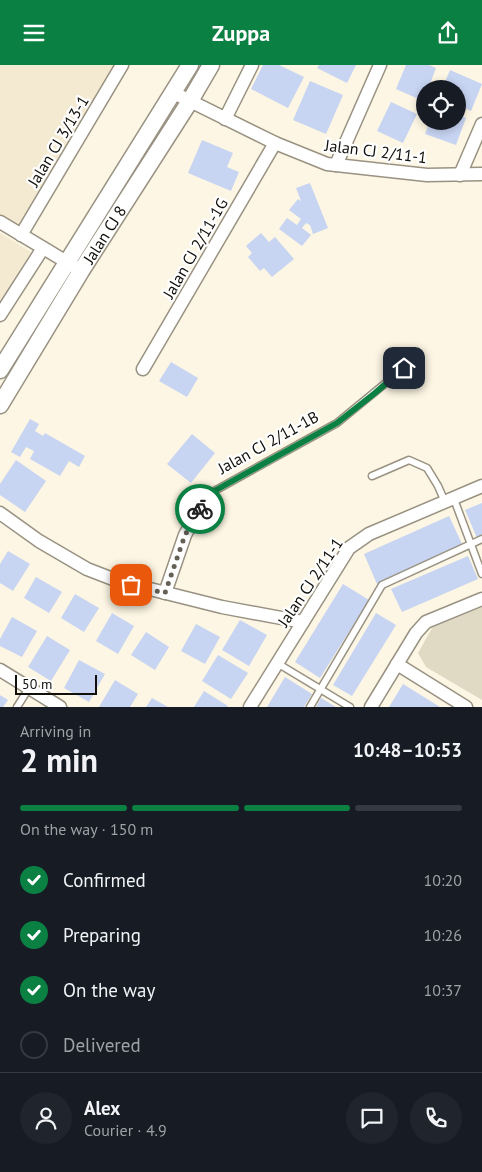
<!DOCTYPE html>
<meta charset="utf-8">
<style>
body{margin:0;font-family:"PT Sans",sans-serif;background:#20242c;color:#f1f3f6;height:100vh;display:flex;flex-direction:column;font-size:19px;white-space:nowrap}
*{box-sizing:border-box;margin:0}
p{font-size:16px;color:#9ea1a6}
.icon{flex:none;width:28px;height:28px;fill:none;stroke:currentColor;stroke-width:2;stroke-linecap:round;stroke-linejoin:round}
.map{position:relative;height:642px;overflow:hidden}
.side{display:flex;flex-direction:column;background:#171b24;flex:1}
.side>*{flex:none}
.controls{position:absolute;left:416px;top:15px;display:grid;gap:10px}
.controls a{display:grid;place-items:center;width:50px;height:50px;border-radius:50%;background:#171b24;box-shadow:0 2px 8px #0003;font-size:25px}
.scale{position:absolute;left:15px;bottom:12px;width:82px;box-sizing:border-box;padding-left:5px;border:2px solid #110f09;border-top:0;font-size:14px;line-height:18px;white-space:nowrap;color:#110f09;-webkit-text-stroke:4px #fff;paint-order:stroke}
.pin{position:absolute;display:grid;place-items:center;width:42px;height:42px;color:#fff;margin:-21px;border-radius:10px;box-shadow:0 2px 8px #0006}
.courier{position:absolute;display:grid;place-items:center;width:50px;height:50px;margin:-25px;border:4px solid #0b8043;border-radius:50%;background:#fff;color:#222;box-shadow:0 1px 6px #0007}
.headline em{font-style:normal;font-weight:800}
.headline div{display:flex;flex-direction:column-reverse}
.headline{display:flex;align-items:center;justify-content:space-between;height:85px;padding:0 20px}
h1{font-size:32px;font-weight:800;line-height:38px}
.bar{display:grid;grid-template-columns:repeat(4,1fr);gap:8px 5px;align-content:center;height:60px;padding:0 20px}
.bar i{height:6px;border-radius:4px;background:#363941}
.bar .selected{background:#0b8043}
.bar p{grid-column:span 4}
.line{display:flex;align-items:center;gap:12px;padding:0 20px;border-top:1px solid #363941}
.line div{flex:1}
.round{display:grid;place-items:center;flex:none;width:52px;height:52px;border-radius:26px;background:#20242c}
ol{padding:0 20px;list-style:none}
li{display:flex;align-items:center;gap:15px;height:55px}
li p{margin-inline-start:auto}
li .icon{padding:5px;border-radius:50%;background:#0b8043;color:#fff;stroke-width:4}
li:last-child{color:#9ea1a6}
li i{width:28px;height:28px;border:2px solid #363941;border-radius:50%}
header{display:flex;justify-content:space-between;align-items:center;height:65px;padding:0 20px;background:#0b8043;color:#fff;font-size:22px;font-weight:800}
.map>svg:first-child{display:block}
</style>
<header><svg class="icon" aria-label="menu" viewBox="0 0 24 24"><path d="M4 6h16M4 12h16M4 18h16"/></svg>Zuppa<svg class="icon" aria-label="share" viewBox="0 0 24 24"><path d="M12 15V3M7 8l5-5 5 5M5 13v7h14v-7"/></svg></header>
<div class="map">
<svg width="482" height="642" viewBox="0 0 482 642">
<rect width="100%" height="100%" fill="#fdf6e4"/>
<!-- built -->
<g fill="#f3ead1">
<path d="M0 0H117L20 163 0 151Z"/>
<path d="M0 168 31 187 0 235Z"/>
</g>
<!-- green -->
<path fill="#e0d9c4" d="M482 542V635L426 602 418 588 432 563Z"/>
<!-- building -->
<g fill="#c7d4f2">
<path d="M263 0H279L304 12 288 43 251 24Z"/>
<path d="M319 0H356L347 18 317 3Z"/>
<path d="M406 0H429L436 3 428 24H425L423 36 396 24Z"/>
<path d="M450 5 482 19 471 46 458 40V24H442Z"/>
<path d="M310 16 343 30 326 69 293 55Z"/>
<path d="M391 37 417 49 403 78 377 66Z"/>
<path d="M458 49 466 53 456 80 425 69 430 56H458Z"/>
<path d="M202 75 233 88 227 102 239 107 231 126 188 108Z"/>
<path d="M310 118 328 163 313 169 310 160 306 158 302 163 311 170 302 181 279 164 287 153 297 160 301 154 289 145 298 134 301 136 296 123Z"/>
<path d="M261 168 269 177 275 172 294 194 272 212 264 203 260 206 248 192 252 188 246 181Z"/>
<path d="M171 297 198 313 187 332 159 316Z"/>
<path d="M30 354 39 359 35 366 43 371 45 368 85 391 79 402 69 396 60 411 30 394 34 386 26 382 20 392 11 387Z"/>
<path d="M192 369 215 388 191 418 167 399Z"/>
<path d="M16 395 46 416 25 447 0 430V419Z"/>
<path d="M482 438V471L477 473 465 445Z"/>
<path d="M449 451 463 481 377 519 364 489Z"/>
<path d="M8 486 30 499 13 526 0 518V499Z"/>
<path d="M468 491 478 514 402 547 391 524Z"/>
<path d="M36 512 62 527 49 548 24 533Z"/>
<path d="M343 519 369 535 320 613 295 597Z"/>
<path d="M75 529 99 543 84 567 61 553Z"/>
<path d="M112 548 134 561 118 589 96 576Z"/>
<path d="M376 548 396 560 352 631 333 620Z"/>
<path d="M12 552 37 566 22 592 0 581V574Z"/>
<path d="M240 555 267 570 249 601 222 585Z"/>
<path d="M196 559 220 572 205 599 181 586Z"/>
<path d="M146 567 169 582 155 605 131 590Z"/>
<path d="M47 571 70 585 51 616 28 602Z"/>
<path d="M218 590 248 608 231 634 202 616Z"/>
<path d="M79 595 105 609 89 637 64 623Z"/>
<path d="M285 612 312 629 304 642H267Z"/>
<path d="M115 615 138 629 130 642H99Z"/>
<path d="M403 619 440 642H389Z"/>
<path d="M204 626 228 641 227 642H194Z"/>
<path d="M0 630 8 635 3 642H0Z"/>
<path d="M152 633 168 642H146Z"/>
<path d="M321 633 336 642H316Z"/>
</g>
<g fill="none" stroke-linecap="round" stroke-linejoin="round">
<!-- service casing -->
<g stroke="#999282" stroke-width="9">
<g id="service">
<path d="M372 411 409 395 427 403 438 421 445 437"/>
<path d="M207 430 337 358 404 303"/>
<path d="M454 434 482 509"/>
<path d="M277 598 350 642"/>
<path d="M17 642 29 623"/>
<path d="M310 642 382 520 482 474"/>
</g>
</g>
<!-- minor casing -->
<g stroke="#999282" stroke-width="15">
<g id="minor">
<path d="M174 28 275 78 327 99 427 110 482 109"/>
<path d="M225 54 252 0"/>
<path d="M336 100 380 0"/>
<path d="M460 110 482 59"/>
<path d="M0 157 75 202"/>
<path d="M21 170 122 0"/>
<path d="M0 250 43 183"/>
<path d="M143 304 275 78"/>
<path d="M0 448 39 476 87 504 118 516 222 542 303 557"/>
<path d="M165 528 185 470 207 430"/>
<path d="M397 599 466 642"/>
<path d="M0 605 60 642"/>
<path d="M250 642 349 483 369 469 482 421"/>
<path d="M371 642 416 568 426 557 482 534"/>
</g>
</g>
<!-- tertiary casing -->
<g stroke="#999282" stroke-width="19">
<g id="tertiary">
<path d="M0 305 190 0"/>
<path id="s1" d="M0 340 81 206 190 36 211 0"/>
</g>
</g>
<!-- service -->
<use href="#service" stroke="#fff" stroke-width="6"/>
<!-- minor -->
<use href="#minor" stroke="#fff" stroke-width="12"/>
<!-- tertiary -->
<use href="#tertiary" stroke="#fff" stroke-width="16"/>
</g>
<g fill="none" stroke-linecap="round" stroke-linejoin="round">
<!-- done -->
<path stroke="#646056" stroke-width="5" stroke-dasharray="0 9" d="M131 520 165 528 185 470 200 444"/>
<!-- route -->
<path stroke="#0b8043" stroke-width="6" d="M200 444 207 430 337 358 375 328 404 303"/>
</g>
<g text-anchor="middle" stroke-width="4.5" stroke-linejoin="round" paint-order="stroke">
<!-- street labels -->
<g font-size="16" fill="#110f09" stroke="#fff">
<text transform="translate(58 76) rotate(-59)" y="6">Jalan CJ 3/13-1</text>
<text transform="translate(376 86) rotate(7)" y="6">Jalan CJ 2/11-1</text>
<text dy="6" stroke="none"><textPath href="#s1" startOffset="200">Jalan CJ 8</textPath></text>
<text transform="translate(195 183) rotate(-60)" y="6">Jalan CJ 2/11-1G</text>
<text transform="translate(268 377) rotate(-29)" y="6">Jalan CJ 2/11-1B</text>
<text transform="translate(310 517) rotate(-56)" y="6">Jalan CJ 2/11-1</text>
</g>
</g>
</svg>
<div class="controls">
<a><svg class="icon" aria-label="locate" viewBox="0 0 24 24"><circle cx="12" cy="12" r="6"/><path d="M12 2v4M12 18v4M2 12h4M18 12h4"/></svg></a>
</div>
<div class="scale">50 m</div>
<div class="pin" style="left:131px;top:520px;background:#ea580c"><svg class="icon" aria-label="bag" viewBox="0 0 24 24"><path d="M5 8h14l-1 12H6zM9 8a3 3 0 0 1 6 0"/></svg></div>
<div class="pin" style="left:404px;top:303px;background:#1f2937"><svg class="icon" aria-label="home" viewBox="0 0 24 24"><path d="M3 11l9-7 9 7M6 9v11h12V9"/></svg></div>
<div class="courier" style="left:200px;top:444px"><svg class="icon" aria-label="bike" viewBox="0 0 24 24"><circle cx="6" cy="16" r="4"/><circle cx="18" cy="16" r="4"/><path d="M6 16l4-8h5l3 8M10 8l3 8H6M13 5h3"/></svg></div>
</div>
<section class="side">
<div class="headline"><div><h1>2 min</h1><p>Arriving in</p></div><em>10:48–10:53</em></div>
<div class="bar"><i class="selected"></i><i class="selected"></i><i class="selected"></i><i></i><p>On the way · 150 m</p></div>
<ol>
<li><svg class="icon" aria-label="check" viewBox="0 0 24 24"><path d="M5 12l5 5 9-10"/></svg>Confirmed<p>10:20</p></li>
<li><svg class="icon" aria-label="check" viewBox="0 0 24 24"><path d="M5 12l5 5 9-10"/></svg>Preparing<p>10:26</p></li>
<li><svg class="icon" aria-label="check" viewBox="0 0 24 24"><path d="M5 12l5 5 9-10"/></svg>On the way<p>10:37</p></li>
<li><i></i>Delivered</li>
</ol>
<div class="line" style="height:90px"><a class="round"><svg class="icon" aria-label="person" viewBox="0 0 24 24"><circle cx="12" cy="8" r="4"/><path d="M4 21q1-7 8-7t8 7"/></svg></a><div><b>Alex</b><p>Courier · 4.9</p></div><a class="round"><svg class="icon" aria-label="chat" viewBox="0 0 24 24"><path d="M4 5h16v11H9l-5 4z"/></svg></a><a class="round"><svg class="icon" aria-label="phone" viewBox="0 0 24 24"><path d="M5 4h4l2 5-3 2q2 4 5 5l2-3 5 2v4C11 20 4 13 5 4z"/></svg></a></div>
</section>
